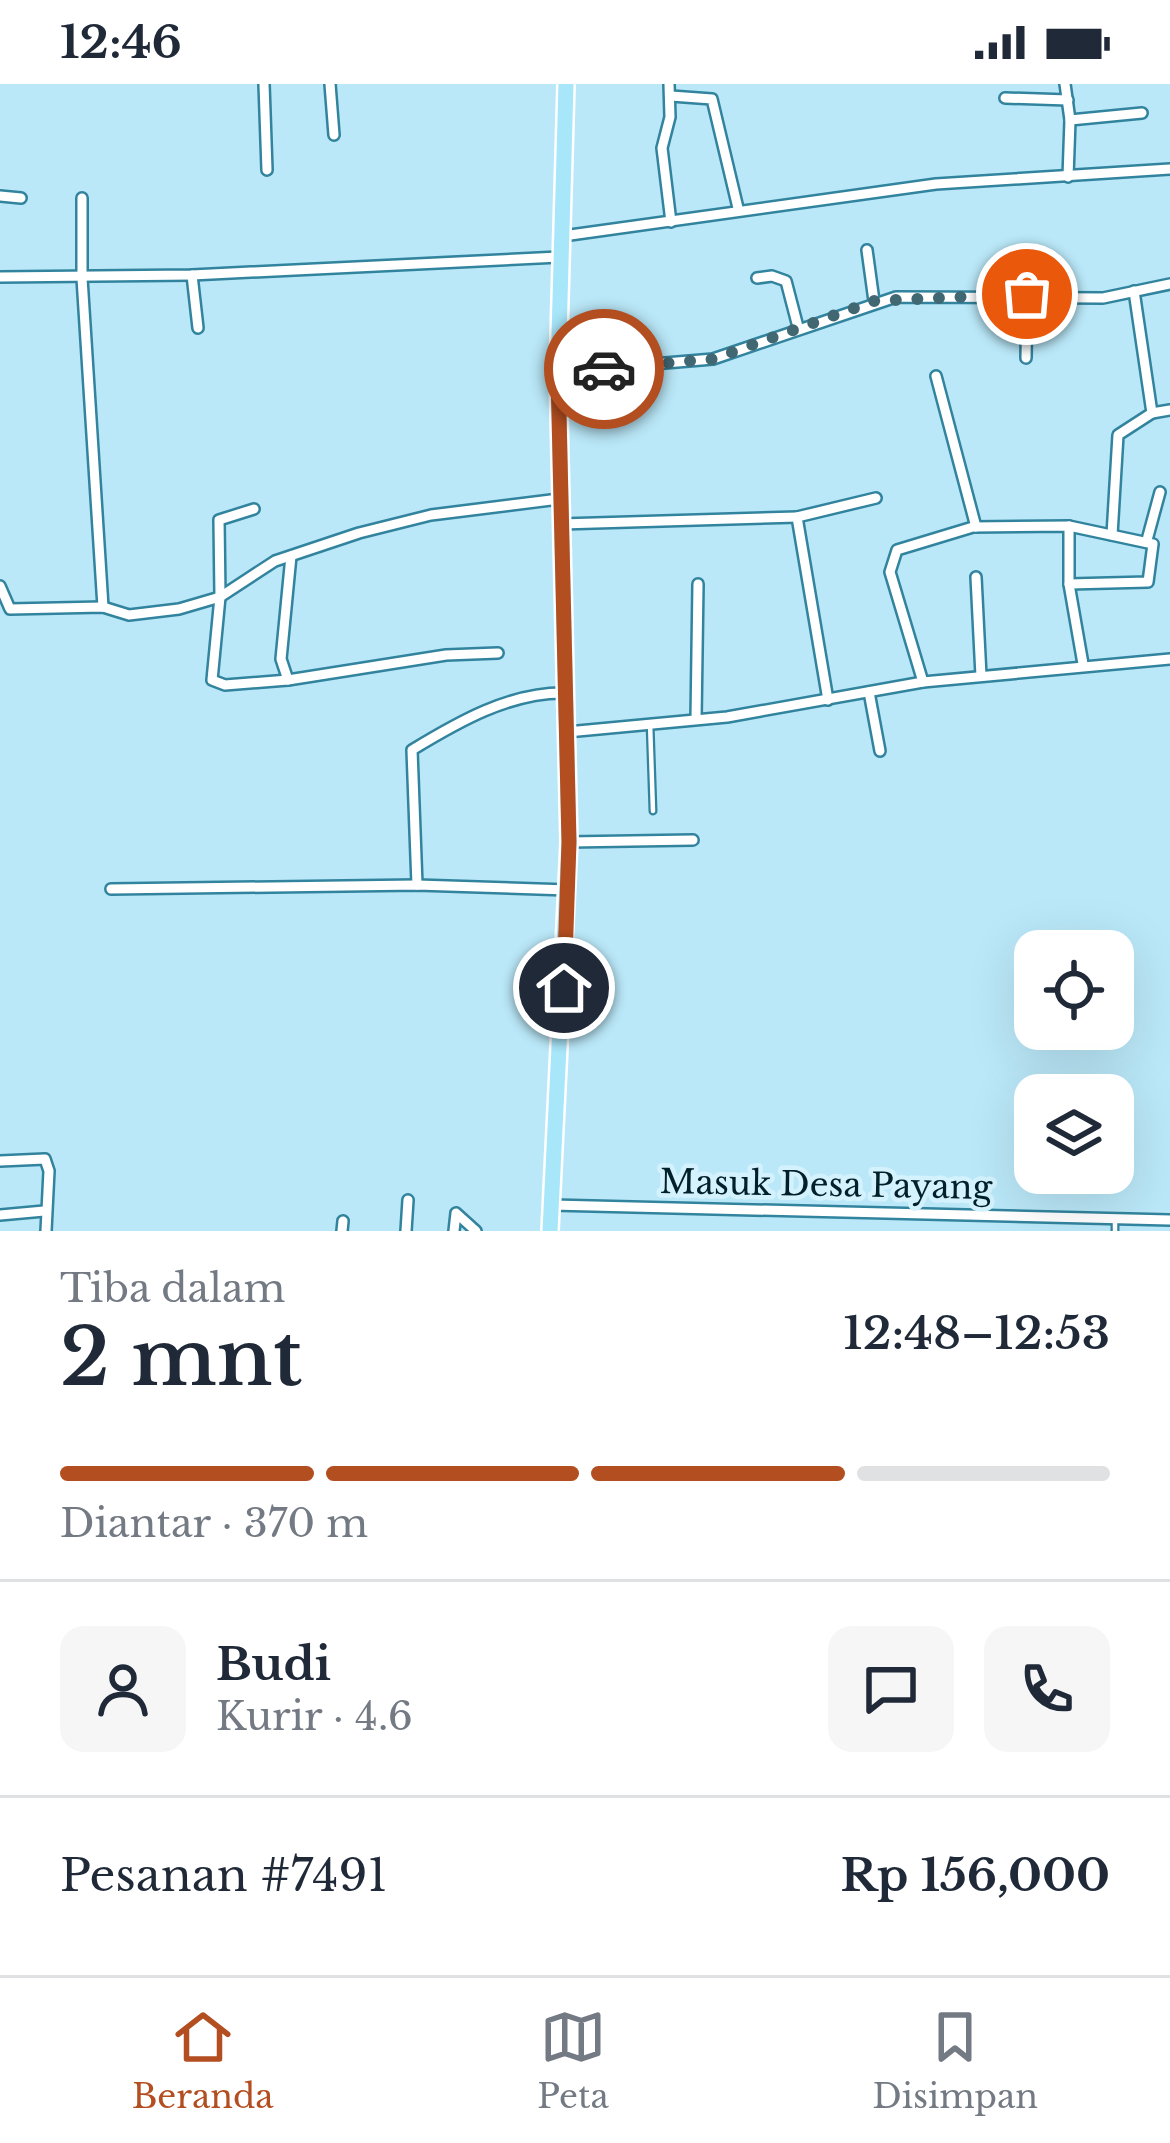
<!DOCTYPE html>
<html lang="id">
<meta charset="utf-8">
<style>
body{margin:0;font-family:"Libre Baskerville",serif;background:#f6f6f7;color:#1f2937;height:100vh;display:flex;flex-direction:column;font-size:45px;white-space:nowrap}
*{box-sizing:border-box;margin:0}
p{font-size:39px;color:#747a83}
.icon{flex:none;width:66px;height:66px;fill:none;stroke:currentColor;stroke-width:2;stroke-linecap:round;stroke-linejoin:round}
.map{position:relative;height:1147px;overflow:hidden}
.details{display:flex;flex-direction:column;background:#fff;flex:1}
.details>*{flex:none}
.tools{position:absolute;left:1014px;top:846px;display:grid;gap:24px}
.tools a{display:grid;place-items:center;width:120px;height:120px;border-radius:24px;background:#fff;box-shadow:0 12px 48px #0002;font-size:60px}
.pin{position:absolute;display:grid;place-items:center;width:102px;height:102px;color:#fff;margin:-51px;border:6px solid #fff;border-radius:50%;box-shadow:0 3px 12px #0007}
.courier{position:absolute;display:grid;place-items:center;width:120px;height:120px;margin:-60px;border:9px solid #b34e20;border-radius:50%;background:#fff;color:#222;box-shadow:0 3px 15px #0007}
.headline em{font-style:normal;font-weight:600}
.headline div{display:flex;flex-direction:column-reverse}
.headline{display:flex;align-items:center;justify-content:space-between;height:204px;padding:0 60px}
h1{font-size:78px;font-weight:600;line-height:90px}
.bar{display:grid;grid-template-columns:repeat(4,1fr);gap:18px 12px;align-content:center;height:144px;padding:0 60px}
.bar i{height:15px;border-radius:9px;background:#e0e1e3}
.bar .active{background:#b34e20}
.bar p{grid-column:span 4}
.line{display:flex;align-items:center;gap:30px;padding:0 60px;border-top:3px solid #e0e1e3}
.line div{flex:1}
.round{display:grid;place-items:center;flex:none;width:126px;height:126px;border-radius:24px;background:#f6f6f7}
.status{display:flex;justify-content:space-between;align-items:center;height:84px;padding:0 60px;background:#fff;direction:ltr}
.status svg{height:33px;fill:currentColor}
.dock{display:flex;justify-content:space-around;align-items:center;height:168px;border-top:3px solid #e0e1e3;background:#fff;font-size:33px;color:#747a83}
.dock a{display:grid;justify-items:center;gap:6px}
.dock .active{color:#b34e20}
.map>svg:first-child{display:block}
</style>
<div class="status"><b>12:46</b><svg viewBox="0 0 49 12"><path d="M0 12V9h3v3zM5 12V6h3v6zM10 12V3h3v9zM15 12V0h3v12zM26 1h20v11H26zM47 4h2v5h-2z"/></svg></div>
<div class="map">
<svg width="1170" height="1147" viewBox="0 0 1170 1147">
<rect width="100%" height="100%" fill="#bae8f8"/>
<g fill="none" stroke-linecap="round" stroke-linejoin="round">
<!-- lane casing -->
<g stroke="#32849e" stroke-width="9">
<g id="lane">
<path d="M650 639 653 727"/>
<path d="M1115 1147V1135"/>
</g>
</g>
<!-- street casing -->
<g stroke="#32849e" stroke-width="14">
<g id="street">
<path d="M264 0 267 86"/>
<path d="M330 0 334 51"/>
<path d="M669 0 670 33 662 64 671 138"/>
<path d="M1065 0 1070 36 1142 29"/>
<path d="M671 12 712 15 738 124"/>
<path d="M1005 14 1068 16"/>
<path d="M1068 93 1070 36"/>
<path d="M0 112 21 114"/>
<path d="M82 114V194L103 523"/>
<path d="M563 152 936 100 1170 85"/>
<path d="M867 166 874 217"/>
<path d="M192 191 198 244"/>
<path d="M0 193 192 191 559 173"/>
<path d="M757 194 772 192 786 197 798 243"/>
<path d="M1026 274 1027 210"/>
<path d="M558 288 713 275 896 213 1103 214 1170 200"/>
<path d="M936 292 976 443"/>
<path d="M1152 329 1170 326"/>
<path d="M254 425 219 436 220 513 212 596 225 601 288 596"/>
<path d="M561 440 797 433"/>
<path d="M1069 442V500L1083 580"/>
<path d="M1112 451 1118 351 1152 329 1134 207"/>
<path d="M1147 456 1160 408"/>
<path d="M291 472 281 575 288 596 446 571 498 569"/>
<path d="M976 493 981 592"/>
<path d="M0 502 10 525 103 523 129 531 179 525 220 513 275 477 359 449 431 431 559 415"/>
<path d="M923 598 890 488 897 466 973 443 1069 442 1153 460 1148 498 1069 500"/>
<path d="M869 608 880 667"/>
<path d="M828 616 797 433 876 414"/>
<path d="M696 635 698 500"/>
<path d="M567 648 727 633 923 598 1170 575"/>
<path d="M569 758 693 756"/>
<path d="M417 801 412 666C458 638 510 608 565 609"/>
<path d="M111 805 417 801 568 806"/>
<path d="M0 1077 45 1075 49 1087 46 1147"/>
<path d="M552 1121 1170 1136"/>
<path d="M0 1131 44 1127"/>
<path d="M342 1147 343 1137"/>
<path d="M406 1147 408 1116"/>
<path d="M454 1147 456 1129 476 1147"/>
</g>
</g>
<!-- primary casing -->
<g stroke="#fff" stroke-width="20">
<path id="primary" d="M550 1147 569 758 558 288 566 0"/>
</g>
<!-- lane -->
<use href="#lane" stroke="#fff" stroke-width="4.5"/>
<!-- street -->
<use href="#street" stroke="#fff" stroke-width="9"/>
<!-- primary -->
<use href="#primary" stroke="#a8e6fa" stroke-width="15"/>
</g>
<g fill="none" stroke-linecap="round" stroke-linejoin="round">
<!-- done -->
<path stroke="#416773" stroke-width="12" stroke-dasharray="0 21.6" d="M604 285 713 275 874 217 1027 210"/>
<!-- route -->
<path stroke="#b34e20" stroke-width="15" d="M564 904 569 758 558 288 604 285"/>
</g>
<g text-anchor="middle" stroke-width="9" stroke-linejoin="round" paint-order="stroke">
<!-- street labels -->
<g font-size="33" fill="#00212b" stroke="#d4f2fd">
<text transform="translate(826 1100) rotate(1)" y="12">Masuk Desa Payang</text>
</g>
</g>
</svg>
<div class="tools">
<a><svg class="icon" aria-label="locate" viewBox="0 0 24 24"><circle cx="12" cy="12" r="6"/><path d="M12 2v4M12 18v4M2 12h4M18 12h4"/></svg></a>
<a><svg class="icon" aria-label="layers" viewBox="0 0 24 24"><path d="M12 4l9 5-9 5-9-5zM3 14l9 5 9-5"/></svg></a>
</div>
<div class="pin" style="left:1027px;top:210px;background:#ea580c"><svg class="icon" aria-label="bag" viewBox="0 0 24 24"><path d="M5 8h14l-1 12H6zM9 8a3 3 0 0 1 6 0"/></svg></div>
<div class="pin" style="left:564px;top:904px;background:#1f2937"><svg class="icon" aria-label="home" viewBox="0 0 24 24"><path d="M3 11l9-7 9 7M6 9v11h12V9"/></svg></div>
<div class="courier" style="left:604px;top:285px"><svg class="icon" aria-label="car" viewBox="0 0 24 24"><path d="M5 17H2v-5l4-1 3-4h7l3 4 3 1v5h-3M9 17h6M6 11h13"/><circle cx="7" cy="17" r="2"/><circle cx="17" cy="17" r="2"/></svg></div>
</div>
<section class="details">
<div class="headline"><div><h1>2 mnt</h1><p>Tiba dalam</p></div><em>12:48–12:53</em></div>
<div class="bar"><i class="active"></i><i class="active"></i><i class="active"></i><i></i><p>Diantar · 370 m</p></div>
<div class="line" style="height:216px"><a class="round"><svg class="icon" aria-label="person" viewBox="0 0 24 24"><circle cx="12" cy="8" r="4"/><path d="M4 21q1-7 8-7t8 7"/></svg></a><div><b>Budi</b><p>Kurir · 4.6</p></div><a class="round"><svg class="icon" aria-label="chat" viewBox="0 0 24 24"><path d="M4 5h16v11H9l-5 4z"/></svg></a><a class="round"><svg class="icon" aria-label="phone" viewBox="0 0 24 24"><path d="M5 4h4l2 5-3 2q2 4 5 5l2-3 5 2v4C11 20 4 13 5 4z"/></svg></a></div>
<div class="line" style="height:156px"><div>Pesanan #7491</div><b>Rp 156,000</b></div>
</section>
<nav class="dock">
<a class="active"><svg class="icon" aria-label="home" viewBox="0 0 24 24"><path d="M3 11l9-7 9 7M6 9v11h12V9"/></svg>Beranda</a>
<a><svg class="icon" aria-label="map" viewBox="0 0 24 24"><path d="M3 6l6-2 6 2 6-2v14l-6 2-6-2-6 2zM9 4v14M15 6v14"/></svg>Peta</a>
<a><svg class="icon" aria-label="saved" viewBox="0 0 24 24"><path d="M7 4h10v16l-5-4-5 4z"/></svg>Disimpan</a>
</nav>
